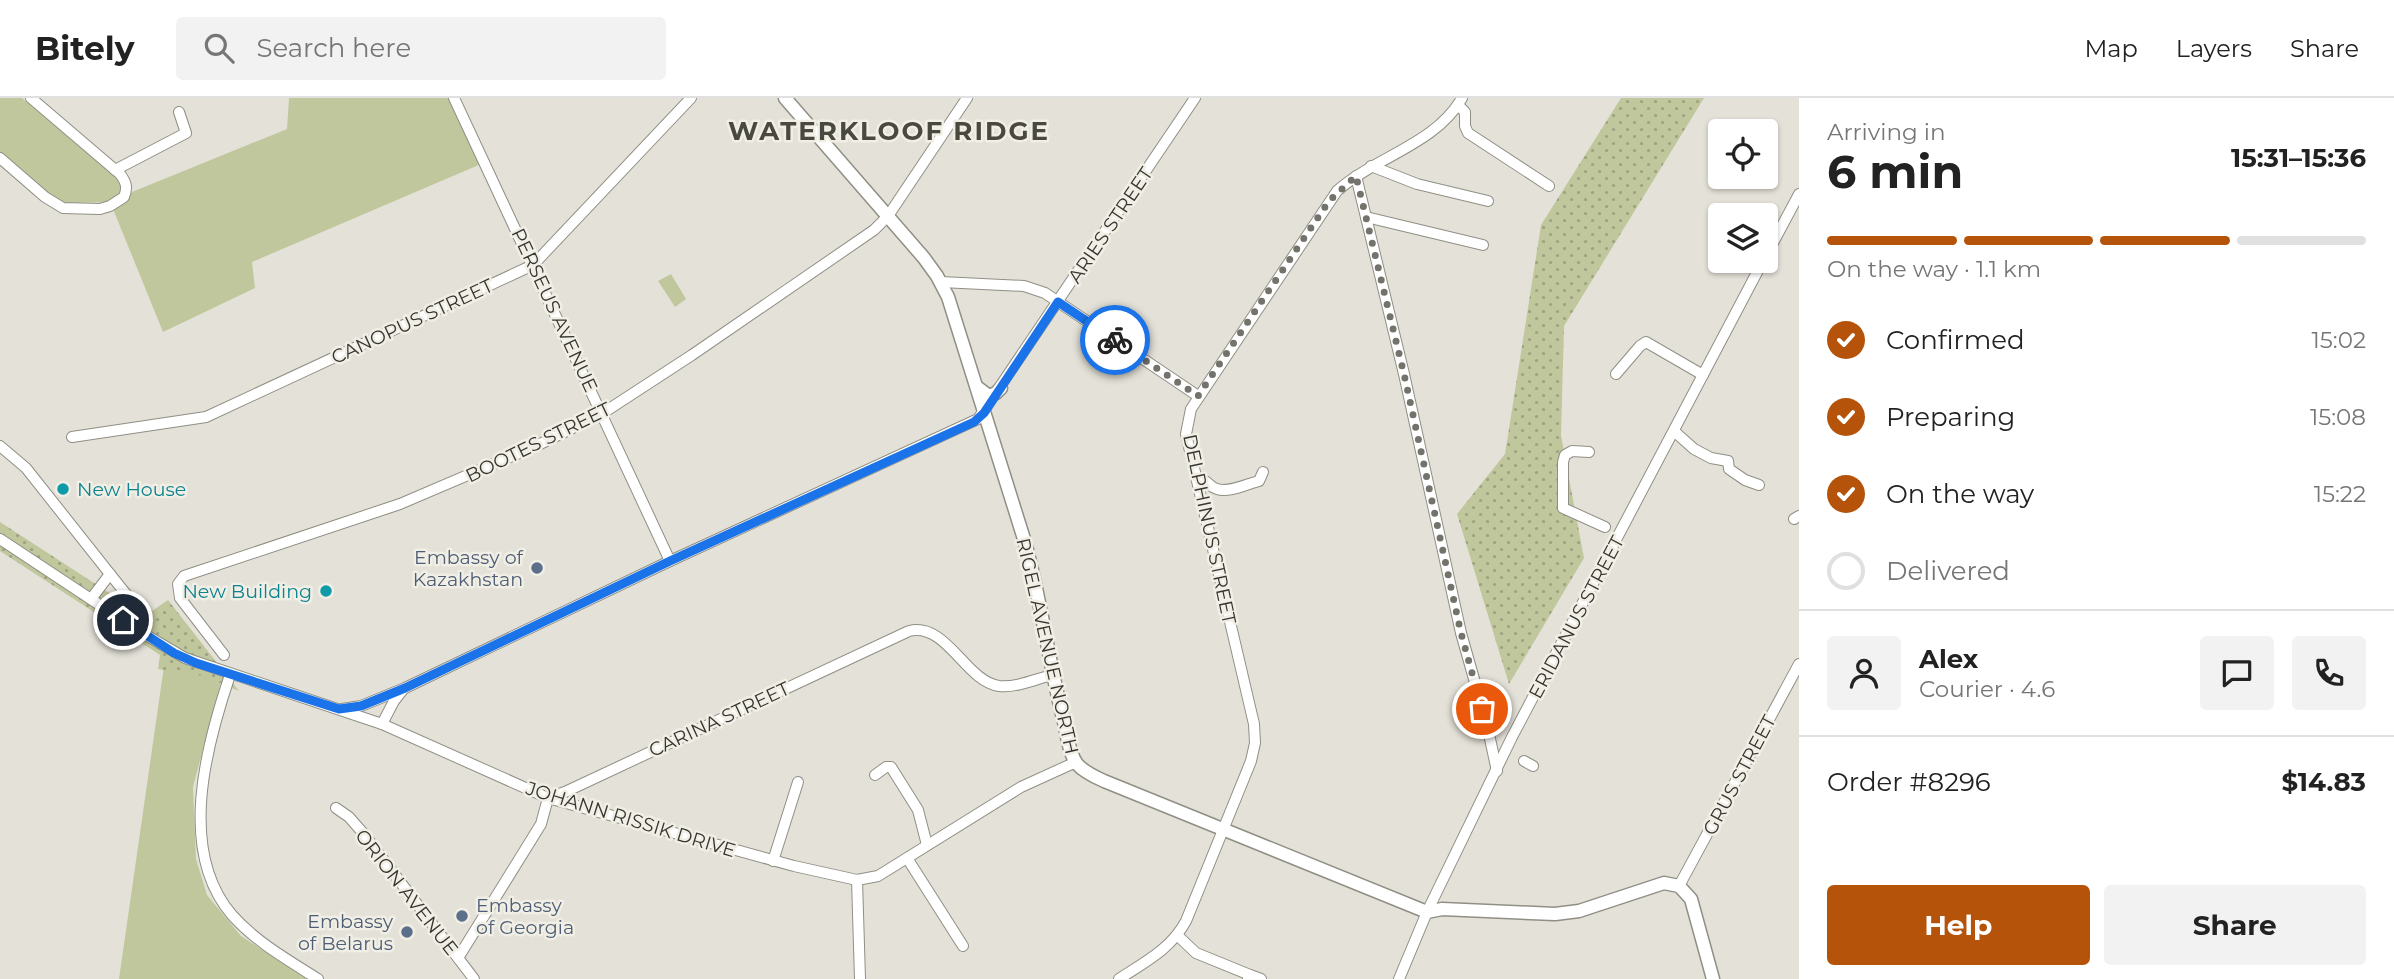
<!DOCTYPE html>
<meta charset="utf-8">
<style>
body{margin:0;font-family:Montserrat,sans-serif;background:#f2f2f2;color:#222;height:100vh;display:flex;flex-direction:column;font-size:26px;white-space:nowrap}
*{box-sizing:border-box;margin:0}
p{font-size:23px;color:#767676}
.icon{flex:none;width:38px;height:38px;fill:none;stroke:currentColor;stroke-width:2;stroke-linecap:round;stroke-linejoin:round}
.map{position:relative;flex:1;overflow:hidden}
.side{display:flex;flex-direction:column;background:#fff;width:595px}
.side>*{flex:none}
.controls{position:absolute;left:1708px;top:21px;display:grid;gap:14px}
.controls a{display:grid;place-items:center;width:70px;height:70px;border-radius:7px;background:#fff;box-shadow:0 2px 5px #0004;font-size:35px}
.pin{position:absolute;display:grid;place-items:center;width:60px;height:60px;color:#fff;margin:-30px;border:4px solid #fff;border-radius:50%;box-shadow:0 2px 7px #0007}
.courier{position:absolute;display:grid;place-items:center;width:70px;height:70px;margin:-35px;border:5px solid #1a73e8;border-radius:50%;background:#fff;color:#222;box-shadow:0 2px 9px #0007}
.head em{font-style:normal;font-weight:700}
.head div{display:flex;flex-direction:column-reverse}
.head{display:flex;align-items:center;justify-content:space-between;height:119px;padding:0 28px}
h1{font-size:46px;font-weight:700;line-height:52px}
.bar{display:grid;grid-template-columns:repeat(4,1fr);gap:10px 7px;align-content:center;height:84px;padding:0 28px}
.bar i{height:9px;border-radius:5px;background:#e0e0e0}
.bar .active{background:#b45309}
.bar p{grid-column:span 4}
.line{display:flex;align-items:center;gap:18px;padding:0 28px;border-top:2px solid #e0e0e0}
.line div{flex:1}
.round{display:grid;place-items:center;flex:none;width:74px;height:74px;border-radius:7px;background:#f2f2f2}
ol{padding:0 28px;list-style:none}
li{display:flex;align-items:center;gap:21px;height:77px}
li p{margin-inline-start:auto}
li .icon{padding:7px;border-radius:50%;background:#b45309;color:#fff;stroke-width:4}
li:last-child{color:#767676}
li i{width:38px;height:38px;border:4px solid #e0e0e0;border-radius:50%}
.cta{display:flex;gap:14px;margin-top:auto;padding:14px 28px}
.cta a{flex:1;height:80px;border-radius:7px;background:#b45309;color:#fff;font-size:28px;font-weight:700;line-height:80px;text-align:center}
.cta a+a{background:#f2f2f2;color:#222}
header{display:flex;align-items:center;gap:42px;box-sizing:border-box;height:98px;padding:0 35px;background:#fff;border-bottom:2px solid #e0e0e0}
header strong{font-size:33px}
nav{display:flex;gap:38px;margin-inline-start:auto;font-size:24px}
.search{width:490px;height:63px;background:#f2f2f2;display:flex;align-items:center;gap:18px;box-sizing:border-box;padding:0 24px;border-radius:7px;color:#767676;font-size:26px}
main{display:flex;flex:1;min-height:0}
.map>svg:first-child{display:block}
</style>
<header>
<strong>Bitely</strong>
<div class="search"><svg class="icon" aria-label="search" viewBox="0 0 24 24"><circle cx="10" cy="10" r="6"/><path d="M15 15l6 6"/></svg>Search here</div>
<nav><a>Map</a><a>Layers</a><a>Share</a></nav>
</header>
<main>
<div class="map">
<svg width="1799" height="881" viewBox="0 0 1799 881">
<defs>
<pattern id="park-dots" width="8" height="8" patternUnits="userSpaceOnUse" patternTransform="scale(1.75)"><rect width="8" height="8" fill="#c1c79c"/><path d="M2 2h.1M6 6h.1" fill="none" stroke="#9ea280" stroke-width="1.8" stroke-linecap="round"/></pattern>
</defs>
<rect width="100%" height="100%" fill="#e4e2d8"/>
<!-- grass -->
<g fill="#c1c79c">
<path d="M0 0H22L119 82 121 91 118 97 109 104 64 105 45 94 0 56Z"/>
<path d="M289 0H449L481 66 252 164 255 190 163 234 113 111 125 105 132 94 287 31Z"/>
<path d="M671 176 686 201 675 209 658 183Z"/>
<path d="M164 568 222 579 193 689 196 761 207 797 241 838 307 881H119Z"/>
</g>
<!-- park -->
<g fill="url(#park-dots)">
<path d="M1621 0H1704L1564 228 1561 337 1584 460 1509 586 1457 416 1505 356 1541 127Z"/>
<path d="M0 424 145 518 168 502 239 593 204 578 158 571 160 557 0 453Z"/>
</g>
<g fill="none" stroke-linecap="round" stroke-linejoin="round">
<!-- minor casing -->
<g stroke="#908f85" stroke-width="12">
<g id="minor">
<path d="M454 0 670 463"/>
<path d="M1458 7 1465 14V28L1468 35 1549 88"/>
<path d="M0 60 45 99 63 110 100 111 110 108 124 99C128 89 126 84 120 76L31 0"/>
<path d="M1371 68 1417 86 1488 103"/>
<path d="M115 72 186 35 179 14"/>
<path d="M1356 78 1404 276 1461 535 1487 627 1497 673"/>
<path d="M1366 119 1483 147"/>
<path d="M1715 133 1720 136"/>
<path d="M1766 158 1799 96"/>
<path d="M941 184 1024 188 1045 195 1198 298"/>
<path d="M1616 276 1640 248 1646 244 1703 277"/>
<path d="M1675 334 1694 351 1711 360 1728 363 1729 371 1745 382 1759 387"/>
<path d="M72 339 206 319 533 167 691 0"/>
<path d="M0 348 26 370 110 476 91 501"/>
<path d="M1589 354 1572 353 1565 357 1563 364V410L1605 429"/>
<path d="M1198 380C1207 381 1209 389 1217 391 1229 395 1247 386 1259 383L1263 374"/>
<path d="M1794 421 1799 418"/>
<path d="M0 441 139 533 185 560 382 626 548 700 794 768 857 782 878 778 1021 689 1076 664"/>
<path d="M110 476 126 496"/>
<path d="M224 557 180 500 178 486 184 478 400 406 538 347 603 315 692 257 874 132 888 118 967 0"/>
<path d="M230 577C206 648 177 753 232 817 256 844 288 862 318 881"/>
<path d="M342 611 361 608 405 590 670 463 978 321 1195 0"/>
<path d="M382 626 394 603 402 593"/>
<path d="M1524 663 1533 668"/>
<path d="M875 677 886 669H891L918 712 927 747"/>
<path d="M336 710 349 719 363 735 474 881"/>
<path d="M907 760 963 848"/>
<path d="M773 763 798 684"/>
<path d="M857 782 860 881"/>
<path d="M1679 788 1799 566"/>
<path d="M1178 838 1196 855 1250 877 1248 881"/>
<path d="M458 860 541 726 548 700 565 694 909 533C947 524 965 583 999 588 1016 590 1036 581 1052 577"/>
<path d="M1250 877 1261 881"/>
<path d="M1119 881C1145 864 1171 851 1186 823L1251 663 1255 645 1254 626 1186 336 1191 311 1337 93C1375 59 1436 46 1462 0"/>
<path d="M1399 881 1427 814 1512 639 1763 163"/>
</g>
</g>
<!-- major casing -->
<g stroke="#908f85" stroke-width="15">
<g id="major">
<path d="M785 0 924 160 937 178 948 199 1024 441C1041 500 1048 561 1063 620 1067 634 1068 654 1077 666 1084 674 1095 679 1104 683L1427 814 1442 811 1555 816 1579 813 1664 785 1679 788 1691 801 1713 881"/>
<path d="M977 289 989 298 996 295 1001 290"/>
</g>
</g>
<!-- minor -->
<use href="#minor" stroke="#fff" stroke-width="10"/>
<!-- major -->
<use href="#major" stroke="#fff" stroke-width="12"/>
</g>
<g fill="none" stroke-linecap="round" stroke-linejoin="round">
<!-- done -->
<path stroke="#73726b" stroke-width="7" stroke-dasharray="0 12.6" d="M1115 242 1198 298 1329 103 1356 78 1404 276 1461 535 1482 611"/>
<!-- route -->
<path stroke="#1a73e8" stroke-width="9" d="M123 522 174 555 196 565 339 611 361 608 405 590 670 463 974 324 984 315 1058 204 1115 242"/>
</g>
<!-- markers -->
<g fill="#0f9aa8" stroke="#f1efe5" stroke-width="2.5">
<circle cx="63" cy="391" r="7"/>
<circle cx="326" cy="493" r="7"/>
</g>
<g fill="#5c6f8a" stroke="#f1efe5" stroke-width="2.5">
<circle cx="537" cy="470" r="7"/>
<circle cx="462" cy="818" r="7"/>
<circle cx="407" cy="834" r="7"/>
</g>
<g text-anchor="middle" stroke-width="5" stroke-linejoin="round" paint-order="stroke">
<!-- street labels -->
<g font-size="19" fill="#363531" stroke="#f1efe5">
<text transform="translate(1110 127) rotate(-56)" y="7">ARIES STREET</text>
<text transform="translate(555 212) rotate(65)" y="7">PERSEUS AVENUE</text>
<text transform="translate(412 223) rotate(-25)" y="7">CANOPUS STREET</text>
<text transform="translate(538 344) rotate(-26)" y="7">BOOTES STREET</text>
<text transform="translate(1210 431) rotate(78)" y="7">DELPHINUS STREET</text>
<text transform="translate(1576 519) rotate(-62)" y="7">ERIDANUS STREET</text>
<text transform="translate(1048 548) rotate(77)" y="7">RIGEL AVENUE NORTH</text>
<text transform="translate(719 621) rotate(-25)" y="7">CARINA STREET</text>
<text transform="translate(1739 677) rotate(-62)" y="7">GRUS STREET</text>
<text transform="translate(631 721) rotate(17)" y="7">JOHANN RISSIK DRIVE</text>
<text transform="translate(407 794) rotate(52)" y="7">ORION AVENUE</text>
</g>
<!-- culture labels -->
<g font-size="19" fill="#0d838f" stroke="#f1efe5" text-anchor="start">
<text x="77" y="398">New House</text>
<text x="312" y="500" text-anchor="end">New Building</text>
</g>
<!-- service labels -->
<g font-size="19" fill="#4e5e75" stroke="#f1efe5" text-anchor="end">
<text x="523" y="466">Embassy of<tspan x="523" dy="22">Kazakhstan</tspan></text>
<text x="476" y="814" text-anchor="start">Embassy<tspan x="476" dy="22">of Georgia</tspan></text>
<text x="393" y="830">Embassy<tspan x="393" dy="22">of Belarus</tspan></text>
</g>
<!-- district labels -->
<g font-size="26" font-weight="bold" letter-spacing="2" fill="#4a4940" stroke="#f1efe5">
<text x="889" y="42">WATERKLOOF RIDGE</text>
</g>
</g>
</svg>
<div class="controls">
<a><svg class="icon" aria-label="locate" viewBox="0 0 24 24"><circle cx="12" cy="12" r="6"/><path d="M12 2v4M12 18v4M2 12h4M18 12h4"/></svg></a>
<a><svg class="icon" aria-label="layers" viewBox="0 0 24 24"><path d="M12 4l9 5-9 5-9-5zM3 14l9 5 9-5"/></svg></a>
</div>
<div class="pin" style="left:1482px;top:611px;background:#ea580c"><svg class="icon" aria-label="bag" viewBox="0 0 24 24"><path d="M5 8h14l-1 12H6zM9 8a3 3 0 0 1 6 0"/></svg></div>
<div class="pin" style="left:123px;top:522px;background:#1f2937"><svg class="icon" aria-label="home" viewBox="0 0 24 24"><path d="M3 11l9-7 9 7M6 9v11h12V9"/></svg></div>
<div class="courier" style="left:1115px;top:242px"><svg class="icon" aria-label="bike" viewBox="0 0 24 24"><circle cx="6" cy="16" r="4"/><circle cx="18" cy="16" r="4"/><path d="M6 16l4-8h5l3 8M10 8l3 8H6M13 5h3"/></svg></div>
</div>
<section class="side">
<div class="head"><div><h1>6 min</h1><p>Arriving in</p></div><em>15:31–15:36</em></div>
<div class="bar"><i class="active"></i><i class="active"></i><i class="active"></i><i></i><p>On the way · 1.1 km</p></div>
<ol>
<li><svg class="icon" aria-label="check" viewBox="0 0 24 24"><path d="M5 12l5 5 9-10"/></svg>Confirmed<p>15:02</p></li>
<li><svg class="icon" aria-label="check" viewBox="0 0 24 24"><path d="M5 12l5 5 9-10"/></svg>Preparing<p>15:08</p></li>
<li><svg class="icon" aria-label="check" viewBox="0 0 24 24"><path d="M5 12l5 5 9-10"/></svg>On the way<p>15:22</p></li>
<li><i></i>Delivered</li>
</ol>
<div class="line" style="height:126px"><a class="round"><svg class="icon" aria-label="person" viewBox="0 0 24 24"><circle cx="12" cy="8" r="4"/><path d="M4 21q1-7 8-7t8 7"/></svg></a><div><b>Alex</b><p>Courier · 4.6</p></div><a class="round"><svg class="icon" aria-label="chat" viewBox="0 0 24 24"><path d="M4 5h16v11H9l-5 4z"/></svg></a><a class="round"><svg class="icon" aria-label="phone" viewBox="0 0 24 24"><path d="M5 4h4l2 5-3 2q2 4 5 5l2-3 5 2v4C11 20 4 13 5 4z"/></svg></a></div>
<div class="line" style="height:91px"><div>Order #8296</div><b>$14.83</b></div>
<div class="cta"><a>Help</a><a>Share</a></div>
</section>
</main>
